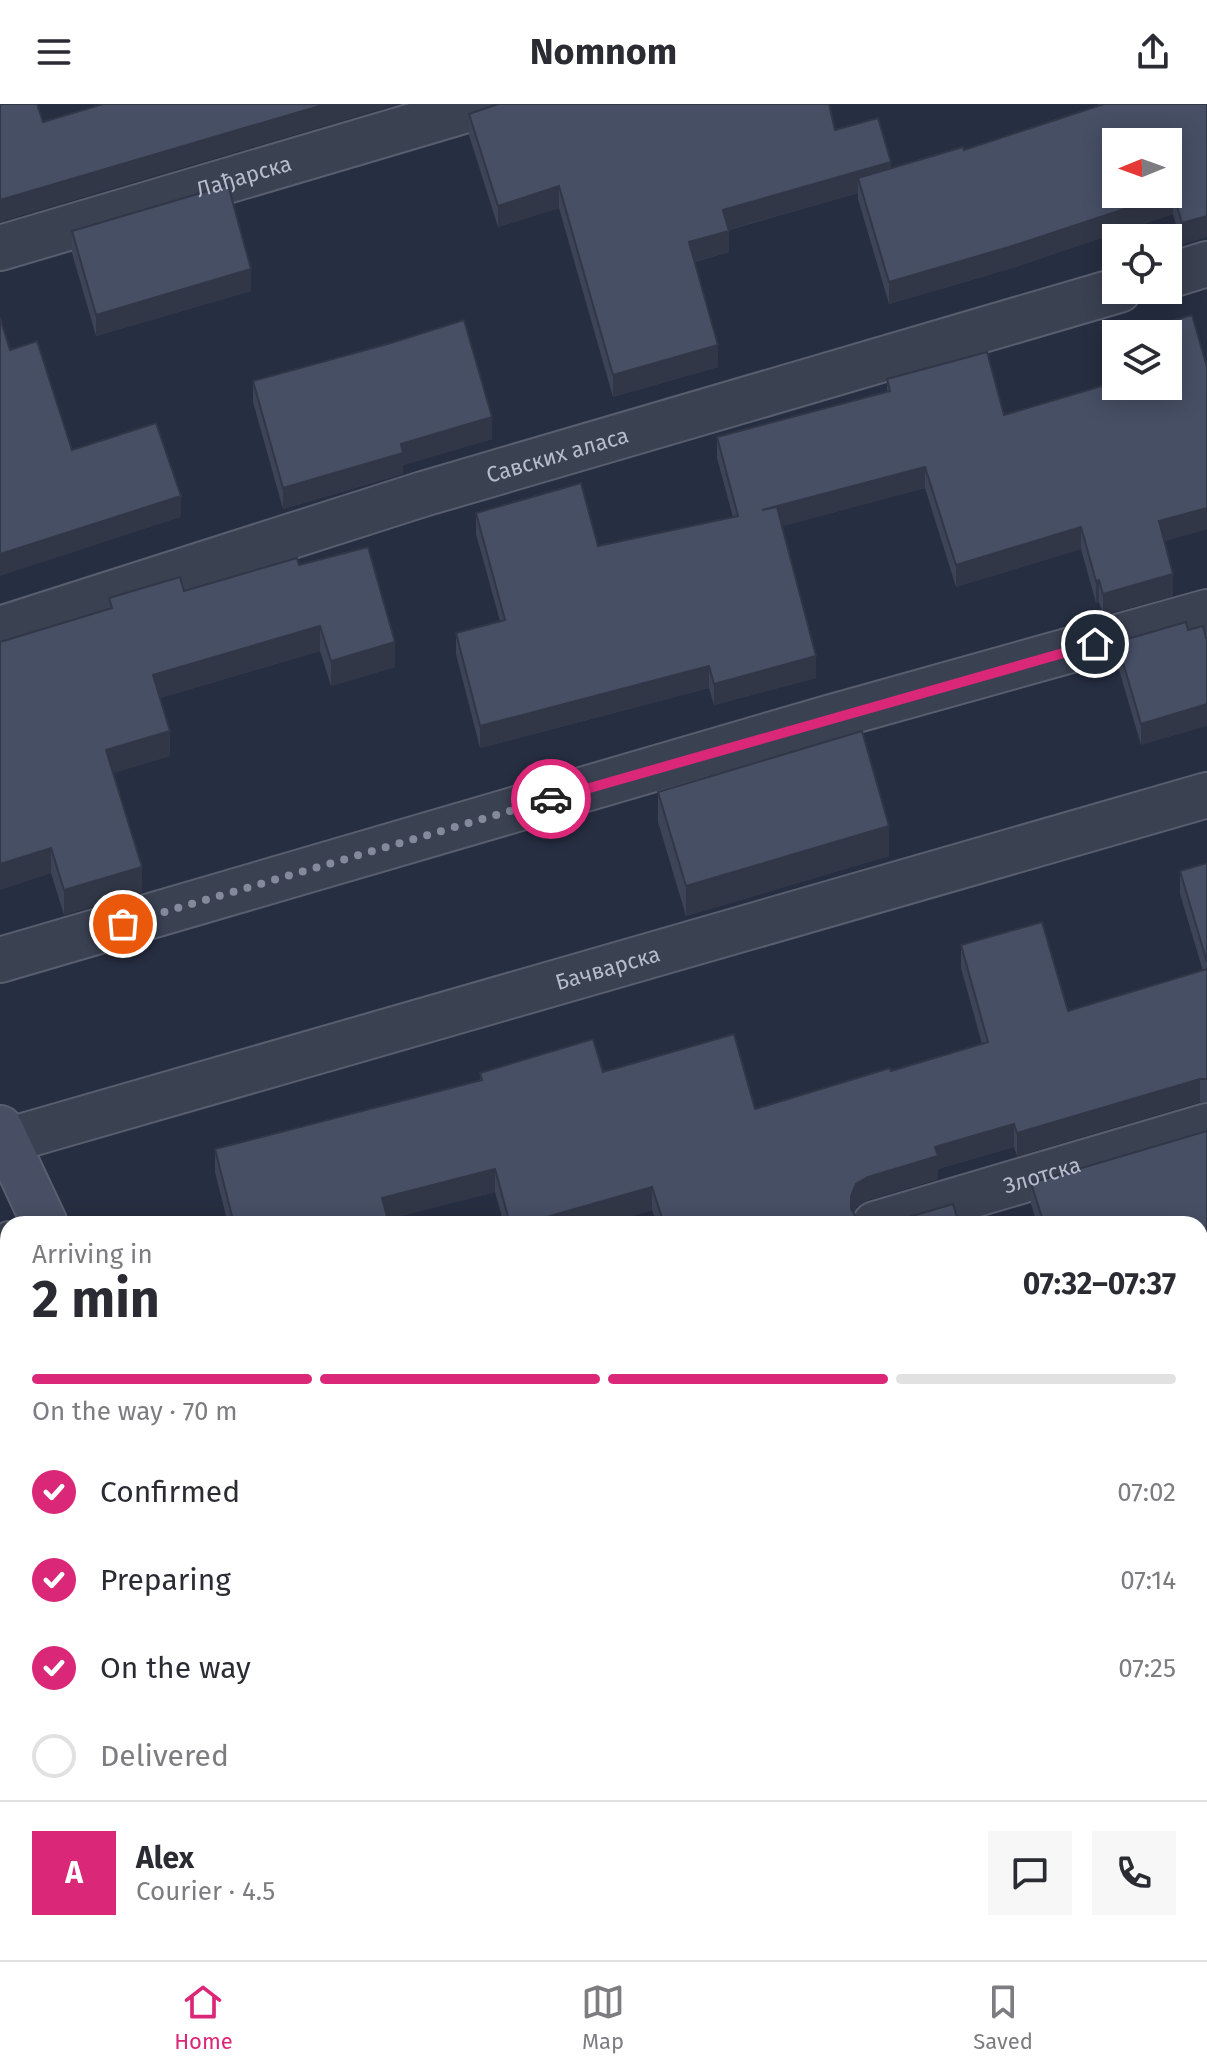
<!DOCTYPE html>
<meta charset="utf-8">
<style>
body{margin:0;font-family:"Fira Sans",sans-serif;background:#f7f7f7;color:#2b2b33;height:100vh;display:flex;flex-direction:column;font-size:30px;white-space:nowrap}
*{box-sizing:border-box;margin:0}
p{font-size:26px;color:#7c7c81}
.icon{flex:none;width:44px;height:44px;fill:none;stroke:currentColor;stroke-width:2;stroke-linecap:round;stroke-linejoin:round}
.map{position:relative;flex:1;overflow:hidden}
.sheet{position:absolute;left:0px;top:1112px;width:1208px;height:744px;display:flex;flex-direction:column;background:#fff;border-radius:24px 24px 0 0;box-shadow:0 4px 20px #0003}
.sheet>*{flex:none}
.needle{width:52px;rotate:269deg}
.tools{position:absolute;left:1102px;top:24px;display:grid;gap:16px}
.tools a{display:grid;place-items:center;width:80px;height:80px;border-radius:0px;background:#fff;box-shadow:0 4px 20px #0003;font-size:40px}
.pin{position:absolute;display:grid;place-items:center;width:68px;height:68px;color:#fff;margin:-34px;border:4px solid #fff;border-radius:50%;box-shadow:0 2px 8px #0007}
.courier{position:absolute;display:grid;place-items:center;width:80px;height:80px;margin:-40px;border:6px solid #db2777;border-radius:50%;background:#fff;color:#222;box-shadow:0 2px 10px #0007}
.summary em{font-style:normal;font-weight:700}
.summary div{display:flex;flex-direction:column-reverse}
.summary{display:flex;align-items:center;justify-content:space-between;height:136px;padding:0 32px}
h1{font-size:52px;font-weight:700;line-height:60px}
.bar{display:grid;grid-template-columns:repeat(4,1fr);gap:12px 8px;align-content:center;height:96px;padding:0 32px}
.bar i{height:10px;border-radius:6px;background:#e1e1e2}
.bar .current{background:#db2777}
.bar p{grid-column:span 4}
.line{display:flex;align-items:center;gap:20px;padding:0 32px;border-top:2px solid #e1e1e2}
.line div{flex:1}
.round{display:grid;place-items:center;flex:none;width:84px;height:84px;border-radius:0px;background:#f7f7f7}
ol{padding:0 32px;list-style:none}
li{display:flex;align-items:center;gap:24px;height:88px}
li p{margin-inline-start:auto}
li .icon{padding:8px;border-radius:50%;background:#db2777;color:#fff;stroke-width:4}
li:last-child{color:#7c7c81}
li i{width:44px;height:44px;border:4px solid #e1e1e2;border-radius:50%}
header{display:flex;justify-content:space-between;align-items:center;height:104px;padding:0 32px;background:#fff;font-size:36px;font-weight:700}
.menu{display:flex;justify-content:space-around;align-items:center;height:112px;border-top:2px solid #e1e1e2;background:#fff;font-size:22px;color:#7c7c81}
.menu a{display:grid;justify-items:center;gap:4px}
.menu .current{color:#db2777}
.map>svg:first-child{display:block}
</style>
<header><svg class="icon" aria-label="menu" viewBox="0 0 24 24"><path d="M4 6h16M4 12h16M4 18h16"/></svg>Nomnom<svg class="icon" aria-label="share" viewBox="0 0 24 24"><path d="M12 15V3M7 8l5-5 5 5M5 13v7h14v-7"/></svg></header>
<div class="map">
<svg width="1207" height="1856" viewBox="0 0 1207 1856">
<rect width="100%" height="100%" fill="#262e41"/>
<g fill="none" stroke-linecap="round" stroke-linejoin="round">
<!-- service casing -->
<g stroke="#585e6e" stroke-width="28">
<g id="service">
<path d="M0 1134 8 1130"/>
<path d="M142 1856V1854L350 1848"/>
<path d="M618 1856 625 1848"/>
</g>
</g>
<!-- minor casing -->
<g stroke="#585e6e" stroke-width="48">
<g id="minor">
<path id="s1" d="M0 144 487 0"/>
<path d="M1168 172 1207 160"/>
<path id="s2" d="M0 525 423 390 1119 186"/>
<path d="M0 856 828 614 1207 508"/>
<path id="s3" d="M6 1037 1207 691"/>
<path id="s4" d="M875 1120 1207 1022"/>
<path d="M1200 1204 1207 1202"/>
<path d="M1200 1453H1207"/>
<path d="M1038 1848V1856"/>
</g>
</g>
<!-- secondary casing -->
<g stroke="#585e6e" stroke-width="48">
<g id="secondary">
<path d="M0 1024 45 1120"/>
<path d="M379 1848 383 1856"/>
</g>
</g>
<!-- service -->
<use href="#service" stroke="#3a4151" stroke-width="24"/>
<!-- minor -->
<use href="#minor" stroke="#3a4151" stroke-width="44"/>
<!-- secondary -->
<use href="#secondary" stroke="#484f64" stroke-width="44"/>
</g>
<!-- wall -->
<g fill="#3d4457">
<path d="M1098 0H1207L1182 141 1173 110 1009 165 889 200 858 95V89L729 126V148L695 158 718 263 613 293 559 104 498 123 469 31V10L495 2 835 26 891 64 964 46 1099 2Z"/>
<path d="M72 127 251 187 96 232 72 149Z"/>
<path d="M1103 237 1207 263V425L1164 437 1173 492 1103 511 1099 498 1096 499 1081 445 956 483 925 384 782 422 816 574 714 601 709 584 480 644 456 550V529L500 517 476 430V409L598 442 733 413 717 354V333L887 288V275L1004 311 1109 280 1103 258Z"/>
<path d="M253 277 492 335 403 361V370L283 405 253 298Z"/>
<path d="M299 461 395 563 331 582 320 547 160 594 170 652 113 669 142 788 64 811 51 769 0 786V538L109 504V494L184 487Z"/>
<path d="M1186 518 1141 641 1117 559V538Z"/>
<path d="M658 688 889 752 686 812 658 718Z"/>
<path d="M1207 759V998H1200L1017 1052 1014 1043 938 1065V1075L868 1096 856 1103 854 1109 858 1116 867 1120H657L652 1106 604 1120H504L495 1088 388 1115 389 1120H228L215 1068V1045L480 976V969L603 968 755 1005 982 940 961 864V841L1068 907 1203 867 1180 790V767Z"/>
<path d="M1031 1079 1200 1120H1037L1031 1100Z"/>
<rect x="1200" y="1308" width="7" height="85"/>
<path d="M1200 1594 1201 1623H1207V1800H1200Z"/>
<path d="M876 1848H968V1853H943Z"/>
</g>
<!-- shaded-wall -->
<g fill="#323747">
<path d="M326 0H399L0 118V96Z"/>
<path d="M891 58V80L858 74V89L723 127V106Z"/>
<path d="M559 82V104L498 123V102Z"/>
<path d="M1173 89V110L1009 165 889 200V178Z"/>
<path d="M1207 112V133L1182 141V119Z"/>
<path d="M729 127V148L689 159V138Z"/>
<path d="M251 165V187L96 232V211Z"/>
<path d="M718 241V263L613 293V271Z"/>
<path d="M492 313V335L403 361V370L283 405V384L401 340Z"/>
<path d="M925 363V384L762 428V406Z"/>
<path d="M181 392V413L0 472V450Z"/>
<path d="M1207 404V425L1159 439V417Z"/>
<path d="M1081 423V445L956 483V461Z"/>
<path d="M1173 470V492L1103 511V490Z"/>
<path d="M1099 476V498L1096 499V477Z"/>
<path d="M320 522V547L153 596V571Z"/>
<path d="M395 538V563L331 582V557Z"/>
<path d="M816 552V574L714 601V580Z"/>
<path d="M709 562V584L480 644V622Z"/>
<path d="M1207 600V622L1141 641V620Z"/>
<path d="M170 627V652L106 671V646Z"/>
<path d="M889 722V752L686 812V782Z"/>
<path d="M51 744V769L0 786V760Z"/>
<path d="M142 763V788L64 811V786Z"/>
<path d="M1200 975V998L1017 1052V1029Z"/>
<path d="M1014 1020V1043L938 1065V1075L868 1096 856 1103 851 1115V1092L856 1080 868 1073 935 1043Z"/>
<path d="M495 1065V1088L382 1117V1094Z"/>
<path d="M652 1083V1106L604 1120H522Z"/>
<path d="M1207 1126V1148L1200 1150V1129Z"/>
</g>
<!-- building -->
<g fill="#474f65" stroke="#323747" stroke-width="2" fill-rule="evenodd">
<path d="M0 0H37L43 18 103 0H326L0 96Z"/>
<path d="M498 0H829L835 26 878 14 891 58 723 106 729 127 689 138 718 241 613 271 559 82 498 102 469 10Z"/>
<path d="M1104 0H1207V112L1182 119 1173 89 1009 143 889 178 858 74 963 43 964 46ZM1116 38H1168V90H1116Z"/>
<path d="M228 81 251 165 96 211 72 127Z"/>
<path d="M1192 211 1207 263V404L1159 417 1173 470 1103 490 1099 476 1096 477 1081 423 956 461 925 363 762 406 777 403 816 552 714 580 709 562 480 622 456 529 505 516 476 409 581 379 598 442 738 412 717 333 890 287 887 275 987 248 1004 311 1115 278 1103 237 1116 233V282H1168V230H1126Z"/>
<path d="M0 214 10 246 37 237 72 346 156 319 181 392 0 450Z"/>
<path d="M464 216 492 313 401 340 403 349 283 384 253 277 391 239Z"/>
<path d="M368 443 395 538 331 557 320 522 153 571 170 627 106 646 142 763 64 786 51 744 0 760V538L112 504 109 494 180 473 184 487 297 454 299 461Z"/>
<path d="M1186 518 1188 526 1203 522 1207 537V600L1141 620 1117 538Z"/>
<path d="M862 627 889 722 686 782 658 688Z"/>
<path d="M1207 759V858L1180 767Z"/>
<path d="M1042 818 1068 907 1207 865V975H1200L1017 1029 1014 1020 935 1043 938 1052 868 1073 856 1080 851 1092V1105L858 1116 867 1120H664L652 1083 522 1120H510L495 1065 382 1094 389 1120H234L215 1045 482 976 480 969 593 935 603 968 734 930 755 1005 890 964 891 967 988 938 961 841Z"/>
<path d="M1207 1027V1126L1200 1129V1120H1044L1031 1079Z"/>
<path d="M953 1100 959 1120H885Z"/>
<rect x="1200" y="1308" width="7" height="64"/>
<path d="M0 1503H8V1848H110V1856H0Z"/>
<path d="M1200 1594 1201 1623H1207V1779H1200Z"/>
<path d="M694 1848H777V1856H695Z"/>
<rect x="876" y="1848" width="67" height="8"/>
<path d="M1104 1848H1173L1174 1856H1104Z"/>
</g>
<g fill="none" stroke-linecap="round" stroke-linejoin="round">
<!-- done -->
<path stroke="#848a9b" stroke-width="8" stroke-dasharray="0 14.4" d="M123 820 551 695"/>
<!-- route -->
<path stroke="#db2777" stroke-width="10" d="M551 695 1095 540"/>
</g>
<g text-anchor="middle" stroke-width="6" stroke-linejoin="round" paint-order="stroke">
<!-- street labels -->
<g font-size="22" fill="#b6bccb" stroke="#1f2536">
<text dy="8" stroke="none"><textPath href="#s1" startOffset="254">Лађарска</textPath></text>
<text dy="8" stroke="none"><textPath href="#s2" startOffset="584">Савских аласа</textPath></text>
<text dy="8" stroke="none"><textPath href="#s3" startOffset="626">Бачварска</textPath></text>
<text dy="8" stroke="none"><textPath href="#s4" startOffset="174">Злотска</textPath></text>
</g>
</g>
</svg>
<div class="tools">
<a><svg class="needle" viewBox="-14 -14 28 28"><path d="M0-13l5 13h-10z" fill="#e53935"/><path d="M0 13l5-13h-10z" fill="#7c7c81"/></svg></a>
<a><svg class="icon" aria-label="locate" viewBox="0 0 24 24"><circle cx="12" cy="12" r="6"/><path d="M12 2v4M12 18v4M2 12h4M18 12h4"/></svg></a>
<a><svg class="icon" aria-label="layers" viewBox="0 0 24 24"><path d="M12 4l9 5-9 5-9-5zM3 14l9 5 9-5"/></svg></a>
</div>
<div class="pin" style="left:123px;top:820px;background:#ea580c"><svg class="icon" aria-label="bag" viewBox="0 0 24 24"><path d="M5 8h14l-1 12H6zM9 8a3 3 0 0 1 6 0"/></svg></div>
<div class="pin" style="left:1095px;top:540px;background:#1f2937"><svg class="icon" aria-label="home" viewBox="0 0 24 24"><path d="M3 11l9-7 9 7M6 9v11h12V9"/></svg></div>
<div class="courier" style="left:551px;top:695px"><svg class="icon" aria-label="car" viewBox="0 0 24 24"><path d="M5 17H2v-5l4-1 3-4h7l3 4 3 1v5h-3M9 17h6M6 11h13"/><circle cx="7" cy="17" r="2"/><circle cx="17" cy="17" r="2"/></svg></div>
<section class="sheet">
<div class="summary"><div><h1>2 min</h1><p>Arriving in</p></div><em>07:32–07:37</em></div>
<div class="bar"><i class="current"></i><i class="current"></i><i class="current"></i><i></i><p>On the way · 70 m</p></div>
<ol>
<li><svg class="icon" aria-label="check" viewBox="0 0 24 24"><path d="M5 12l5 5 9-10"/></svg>Confirmed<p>07:02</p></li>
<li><svg class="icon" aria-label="check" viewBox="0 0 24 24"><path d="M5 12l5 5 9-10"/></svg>Preparing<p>07:14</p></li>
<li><svg class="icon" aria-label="check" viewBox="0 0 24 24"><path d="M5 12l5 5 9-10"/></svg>On the way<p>07:25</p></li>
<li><i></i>Delivered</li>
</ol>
<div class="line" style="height:144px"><b class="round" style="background:#db2777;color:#fff">A</b><div><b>Alex</b><p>Courier · 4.5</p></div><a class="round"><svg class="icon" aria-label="chat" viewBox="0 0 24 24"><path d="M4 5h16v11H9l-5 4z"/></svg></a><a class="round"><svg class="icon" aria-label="phone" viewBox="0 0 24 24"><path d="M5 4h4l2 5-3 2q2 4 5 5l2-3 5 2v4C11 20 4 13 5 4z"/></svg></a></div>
</section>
</div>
<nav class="menu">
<a class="current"><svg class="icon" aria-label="home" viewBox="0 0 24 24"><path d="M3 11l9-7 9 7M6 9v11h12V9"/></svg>Home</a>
<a><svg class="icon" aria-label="map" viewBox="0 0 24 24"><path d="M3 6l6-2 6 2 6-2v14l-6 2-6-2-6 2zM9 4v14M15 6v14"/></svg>Map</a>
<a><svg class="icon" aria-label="saved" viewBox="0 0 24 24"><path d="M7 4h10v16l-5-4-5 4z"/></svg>Saved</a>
</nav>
